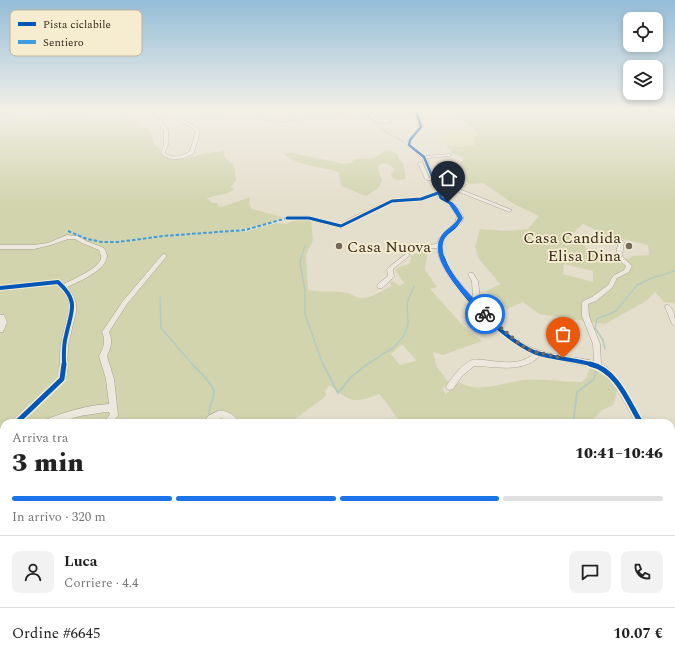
<!DOCTYPE html>
<html lang="it">
<meta charset="utf-8">
<style>
body{margin:0;font-family:Spectral,serif;background:#f2f2f2;color:#222;height:100vh;display:flex;flex-direction:column;font-size:15px;white-space:nowrap}
*{box-sizing:border-box;margin:0}
p{font-size:13px;color:#767676}
.icon{flex:none;width:22px;height:22px;fill:none;stroke:currentColor;stroke-width:2;stroke-linecap:round;stroke-linejoin:round}
.map{position:relative;flex:1;overflow:hidden}
.drawer{position:absolute;left:0px;top:419px;width:675px;height:248px;display:flex;flex-direction:column;background:#fff;border-radius:12px 12px 0 0;box-shadow:0 2px 6px #0003}
.drawer>*{flex:none}
.buttons{position:absolute;left:623px;top:12px;display:grid;gap:8px}
.buttons a{display:grid;place-items:center;width:40px;height:40px;border-radius:8px;background:#fff;box-shadow:0 2px 6px #0003;font-size:20px}
.pin{position:absolute;display:grid;place-items:center;width:34px;height:34px;color:#fff;margin:-41px -17px;border-radius:50% 50% 50% 0;rotate:-45deg;box-shadow:0 0 4px #0007}
.pin .icon{rotate:45deg}
.courier{position:absolute;display:grid;place-items:center;width:40px;height:40px;margin:-20px;border:3px solid #1a73e8;border-radius:50%;background:#fff;color:#222;box-shadow:0 1px 5px #0007}
.overview em{font-style:normal;font-weight:800}
.overview div{display:flex;flex-direction:column-reverse}
.overview{display:flex;align-items:center;justify-content:space-between;height:68px;padding:0 12px}
h1{font-size:26px;font-weight:800;line-height:30px}
.bar{display:grid;grid-template-columns:repeat(4,1fr);gap:6px 4px;align-content:center;height:48px;padding:0 12px}
.bar i{height:5px;border-radius:3px;background:#e0e0e0}
.bar .current{background:#1a73e8}
.bar p{grid-column:span 4}
.line{display:flex;align-items:center;gap:10px;padding:0 12px;border-top:1px solid #e0e0e0}
.line div{flex:1}
.round{display:grid;place-items:center;flex:none;width:42px;height:42px;border-radius:8px;background:#f2f2f2}
.map>svg:first-child{display:block}
</style>
<div class="map">
<svg width="675" height="667" viewBox="0 0 675 667">
<rect width="100%" height="100%" fill="#e4decc"/>
<!-- farmland -->
<path fill="#e4dfbc" d="M458 128 476 130 479 133 474 139 475 145 461 147 435 141 439 137H444L445 134Z"/>
<!-- green -->
<g fill="#d2d4ae" fill-rule="evenodd">
<path d="M61 110H81L73 115 74 118C97 119 111 113 135 121L138 128 148 127 155 145 161 149 160 153C175 166 191 156 208 153 213 152 218 152 223 150L225 158 234 165 236 180 231 187 234 189C226 197 213 194 206 199H208L212 203H218L217 206 222 207 250 197 249 204 252 209 282 217C268 224 253 229 237 229L244 232 277 223 286 224 295 220H311L313 240 306 255 308 290C321 293 335 290 348 293 352 294 356 298 360 298 371 299 383 290 392 286L390 283 392 281 400 286 404 283 395 270 399 267 409 264 411 260 410 256 428 249 425 270 437 287 430 289 465 328 482 341 443 355 433 352 437 367 449 383 442 389 446 394 459 382C479 394 501 383 523 380 542 378 563 382 582 382L587 377 590 366C606 374 608 378 617 392L613 405 602 410 590 423H402C392 414 389 404 379 394 352 405 351 401 329 385L325 392 326 396 290 423H4V663H128L125 667H0V123C18 112 41 117 61 110ZM402 344 416 360 415 361 400 365 391 354Z"/>
<path d="M438 110H675V303L664 302 655 292 646 301 605 324 539 314 523 302 507 309 486 291 500 284 479 259 475 247 480 229 508 231 528 229 539 216 514 204 483 183 469 184 464 178 458 167 464 158 452 153 446 145 461 147 475 145 474 139 478 133 467 123 451 115 454 111ZM583 224 606 235 648 245 649 255 632 256 629 259 589 250 572 234ZM564 264 593 271V282L563 274Z"/>
<path d="M390 150 397 154 399 159 403 163 406 179C400 181 393 181 391 175L394 169C390 164 386 162 380 164L378 167 382 181 378 188 366 196 341 186 339 173 336 171C323 167 292 165 284 153H292L344 164 351 163 355 159 374 158 385 151Z"/>
<path d="M272 663H375L373 667H270Z"/>
</g>
<g fill="none" stroke-linecap="round" stroke-linejoin="round">
<!-- stream-far3 -->
<g stroke="#b7cabf" stroke-width="1">
<path d="M58 110H76"/>
<path d="M166 110 211 117 245 113 261 120 284 122 339 115 362 116 379 110"/>
<path d="M0 115H17L41 110"/>
<path d="M363 116 370 118 386 132 404 142"/>
<path d="M301 259 305 245"/>
</g>
<!-- stream-far2 -->
<g stroke="#b7cabf" stroke-width="1.5">
<path d="M301 258 300 263 305 291V314L323 365"/>
<path d="M160 297 161 328 193 365"/>
<path d="M605 349 603 340 595 328 597 319 616 311 637 285 652 278 675 271"/>
<path d="M366 365 394 347 404 336 408 324 407 303 414 286"/>
</g>
<!-- stream-far1 -->
<g stroke="#b7cabf" stroke-width="2">
<path d="M192 364C197 369 214 385 214 392 214 398 209 405 209 414"/>
<path d="M323 364 338 393"/>
<path d="M339 392 352 376 368 364"/>
<path d="M573 423 577 392 594 379 596 371"/>
</g>
<!-- stream -->
<path stroke="#b7cabf" stroke-width="2.5" d="M183 667 184 663"/>
<!-- minor casing -->
<g stroke="#a9a395" stroke-width="1">
<g id="minor">
<path d="M0 110H13L0 112Z"/>
<path d="M172 110H177L175 112 180 116 183 120 190 123 200 131 194 153C184 160 170 162 161 153L164 145V130L157 121ZM172 113 177 118 180 122 188 125 196 131 190 151C182 157 173 159 165 153L168 145V130L161 121Z"/>
<path d="M286 110H290L293 120H291Z"/>
<path d="M340 110H344L347 114 344 115Z"/>
<path d="M362 110H366L373 116 383 121 381 119 384 114 402 115V112C405 110 411 110 414 112L406 113 405 117 403 118 401 117 386 116 385 119 391 122C381 126 369 118 362 110Z"/>
<path d="M414 110H418L423 127 412 140 411 145 425 156 450 154 452 155 450 156 427 158 437 183H444L446 182 465 184V186H463L449 185 512 210 509 212 507 211 444 186H438C440 189 441 195 443 197 446 200 451 200 454 203 456 206 462 213 463 216 465 226 446 233 443 243 439 259 463 287 473 298L472 281 468 274 469 273H473L478 281 480 299 477 302C492 320 516 343 538 350 556 356 575 357 594 361L593 344 582 316V303L583 301 592 297 608 285 613 276 624 270 626 266 616 257 618 242 621 240 623 241 624 242 622 256 632 266 629 272 617 278 612 288 596 301 588 304 589 316 600 344 601 364 608 368 620 381 645 423H636C624 403 616 381 595 368L540 356C521 374 497 366 474 366L462 376 453 389 450 390 447 389 446 387 447 385C453 376 462 364 472 360 475 359 480 360 484 360 500 362 520 366 533 354 502 340 441 283 437 248L428 249 425 247 428 245 437 244 439 238 444 233 455 223 457 216 450 205 439 199 437 195 421 200 393 202 341 228 309 220 285 219V217L287 216H309L340 224 351 218 390 200 420 198 436 192 431 180H427L425 179 418 163 422 162 429 178H430L422 158 407 145 408 140 419 127Z"/>
<path d="M67 235 78 236 86 241 104 248C106 251 108 256 106 260 102 272 78 282 67 287L74 297 76 304V312L68 345 67 371 66 379 22 423H12L13 420 59 377C61 366 59 355 61 344 65 318 80 306 57 284L0 290V286L58 280 64 284C73 279 98 269 101 259 102 256 100 253 99 250L82 243 75 239H68L51 245 34 249H0V245H34L48 243Z"/>
<path d="M407 253 410 255 409 256 393 269 394 277 393 278 382 288H378L377 286 378 284 388 276 387 269 388 268Z"/>
<path d="M164 254 166 255V257L127 304 109 332C113 341 111 347 107 356L114 379 118 415 113 423H104L110 414 109 412H106L80 416 57 423H44L45 420C65 412 87 405 109 404L106 379 99 356C104 347 106 341 102 332L123 301 162 255Z"/>
<path d="M666 305H668C675 309 675 319 675 327L672 324 665 307Z"/>
<path d="M0 315H4L7 322 3 332H0Z"/>
<path d="M218 411C227 410 235 415 239 423H230C224 417 219 417 213 423H204L208 416Z"/>
<path d="M4 428V436L0 437V429Z"/>
<path d="M4 438V446L0 447V439Z"/>
<path d="M4 487V497L0 499V489Z"/>
<path d="M4 513V523L0 524V514Z"/>
<path d="M671 538 675 540V551L671 549Z"/>
<path d="M675 638V650L671 651V639Z"/>
<path d="M204 663H217L215 667H202Z"/>
<path d="M252 663H264L262 667H250Z"/>
<path d="M385 663H397L396 667H384Z"/>
<path d="M423 663H436L438 667H425Z"/>
<path d="M632 663H645L643 667H630Z"/>
</g>
</g>
<!-- minor -->
<use href="#minor" fill="#ece8de" fill-rule="evenodd"/>
<!-- quiet -->
<path stroke="#3e9cdf" stroke-width="2" stroke-dasharray="3.5 2" stroke-linecap="butt" d="M68 231 87 239 102 242H118L163 236 245 230 287 218"/>
<!-- cycleway-far3 casing -->
<g stroke="#f6edd1" stroke-width="4">
<path id="cycleway-far3" d="M416 110 421 127 410 140 409 145 424 157 432 176"/>
</g>
<!-- cycleway-far2 casing -->
<g stroke="#f6edd1" stroke-width="5">
<g id="cycleway-far2">
<path d="M432 175 441 198 452 204 460 216C458 236 433 228 443 259"/>
<path d="M287 218H309L341 226 392 201 421 199 438 193"/>
</g>
</g>
<!-- cycleway-far1 casing -->
<g stroke="#f6edd1" stroke-width="6">
<g id="cycleway-far1">
<path d="M443 258C454 290 504 339 534 352 553 359 575 359 594 365"/>
<path d="M0 288 58 282C80 302 71 311 66 336 63 346 64 355 64 365"/>
</g>
</g>
<!-- cycleway casing -->
<g stroke="#f6edd1" stroke-width="8">
<g id="cycleway">
<path d="M590 364C617 370 628 402 641 423"/>
<path d="M16 423 62 379 64 364"/>
</g>
</g>
<!-- cycleway-far3 -->
<use href="#cycleway-far3" stroke="#0057b8" stroke-width="2.5"/>
<!-- cycleway-far2 -->
<use href="#cycleway-far2" stroke="#0057b8" stroke-width="3"/>
<!-- cycleway-far1 -->
<use href="#cycleway-far1" stroke="#0057b8" stroke-width="4"/>
<!-- cycleway -->
<use href="#cycleway" stroke="#0057b8" stroke-width="5"/>
</g>
<!-- sky -->
<linearGradient id="sky" x2="0" y2="1"><stop stop-color="#94bdd8"/><stop offset="0.54" stop-color="#f3f0e8"/><stop offset="1" stop-color="#f3f0e8" stop-opacity="0"/></linearGradient>
<rect width="675" height="203" fill="url(#sky)"/>
<!-- route -->
<path fill="#1a73e8" d="M447 201C455 201 459 211 463 218 459 227 450 230 445 238 432 259 474 299 487 312V315H483C468 300 428 261 440 238 444 229 455 226 458 218Z"/>
<g fill="none" stroke-linecap="round" stroke-linejoin="round">
<!-- done -->
<path stroke="#746a5a" stroke-width="4" stroke-dasharray="0 7.2" d="M485 314 522 346 535 352 563 358"/>
</g>
<!-- markers -->
<g fill="#746a5a" stroke="#f6edd1" stroke-width="1.5">
<circle cx="339" cy="246" r="4"/>
<circle cx="629" cy="246" r="4"/>
</g>
<g text-anchor="middle" stroke-width="3.5" stroke-linejoin="round" paint-order="stroke">
<!-- poi labels -->
<g font-size="16" fill="#382c1d" stroke="#f6edd1" text-anchor="end">
<text x="621" y="243">Casa Candida<tspan x="621" dy="18">Elisa Dina</tspan></text>
<text x="347" y="252" text-anchor="start">Casa Nuova</text>
</g>
</g>
<!-- legend -->
<rect x="10" y="10" width="132" height="46" rx="6" fill="#f6edd1" stroke="#bdb39b" stroke-width="1"/>
<rect x="18" y="22" width="18" height="4" fill="#0057b8"/>
<rect x="18" y="40" width="18" height="4" fill="#3e9cdf"/>
<g font-size="11" fill="#382c1d">
<text x="43" y="28">Pista ciclabile</text>
<text x="43" y="46">Sentiero</text>
</g>
</svg>
<div class="buttons">
<a><svg class="icon" aria-label="locate" viewBox="0 0 24 24"><circle cx="12" cy="12" r="6"/><path d="M12 2v4M12 18v4M2 12h4M18 12h4"/></svg></a>
<a><svg class="icon" aria-label="layers" viewBox="0 0 24 24"><path d="M12 4l9 5-9 5-9-5zM3 14l9 5 9-5"/></svg></a>
</div>
<div class="pin" style="left:563px;top:358px;background:#ea580c"><svg class="icon" aria-label="bag" viewBox="0 0 24 24"><path d="M5 8h14l-1 12H6zM9 8a3 3 0 0 1 6 0"/></svg></div>
<div class="pin" style="left:448px;top:202px;background:#1f2937"><svg class="icon" aria-label="home" viewBox="0 0 24 24"><path d="M3 11l9-7 9 7M6 9v11h12V9"/></svg></div>
<div class="courier" style="left:485px;top:314px"><svg class="icon" aria-label="bike" viewBox="0 0 24 24"><circle cx="6" cy="16" r="4"/><circle cx="18" cy="16" r="4"/><path d="M6 16l4-8h5l3 8M10 8l3 8H6M13 5h3"/></svg></div>
<section class="drawer">
<div class="overview"><div><h1>3 min</h1><p>Arriva tra</p></div><em>10:41–10:46</em></div>
<div class="bar"><i class="current"></i><i class="current"></i><i class="current"></i><i></i><p>In arrivo · 320 m</p></div>
<div class="line" style="height:72px"><a class="round"><svg class="icon" aria-label="person" viewBox="0 0 24 24"><circle cx="12" cy="8" r="4"/><path d="M4 21q1-7 8-7t8 7"/></svg></a><div><b>Luca</b><p>Corriere · 4.4</p></div><a class="round"><svg class="icon" aria-label="chat" viewBox="0 0 24 24"><path d="M4 5h16v11H9l-5 4z"/></svg></a><a class="round"><svg class="icon" aria-label="phone" viewBox="0 0 24 24"><path d="M5 4h4l2 5-3 2q2 4 5 5l2-3 5 2v4C11 20 4 13 5 4z"/></svg></a></div>
<div class="line" style="height:52px"><div>Ordine #6645</div><b>10.07 €</b></div>
</section>
</div>
